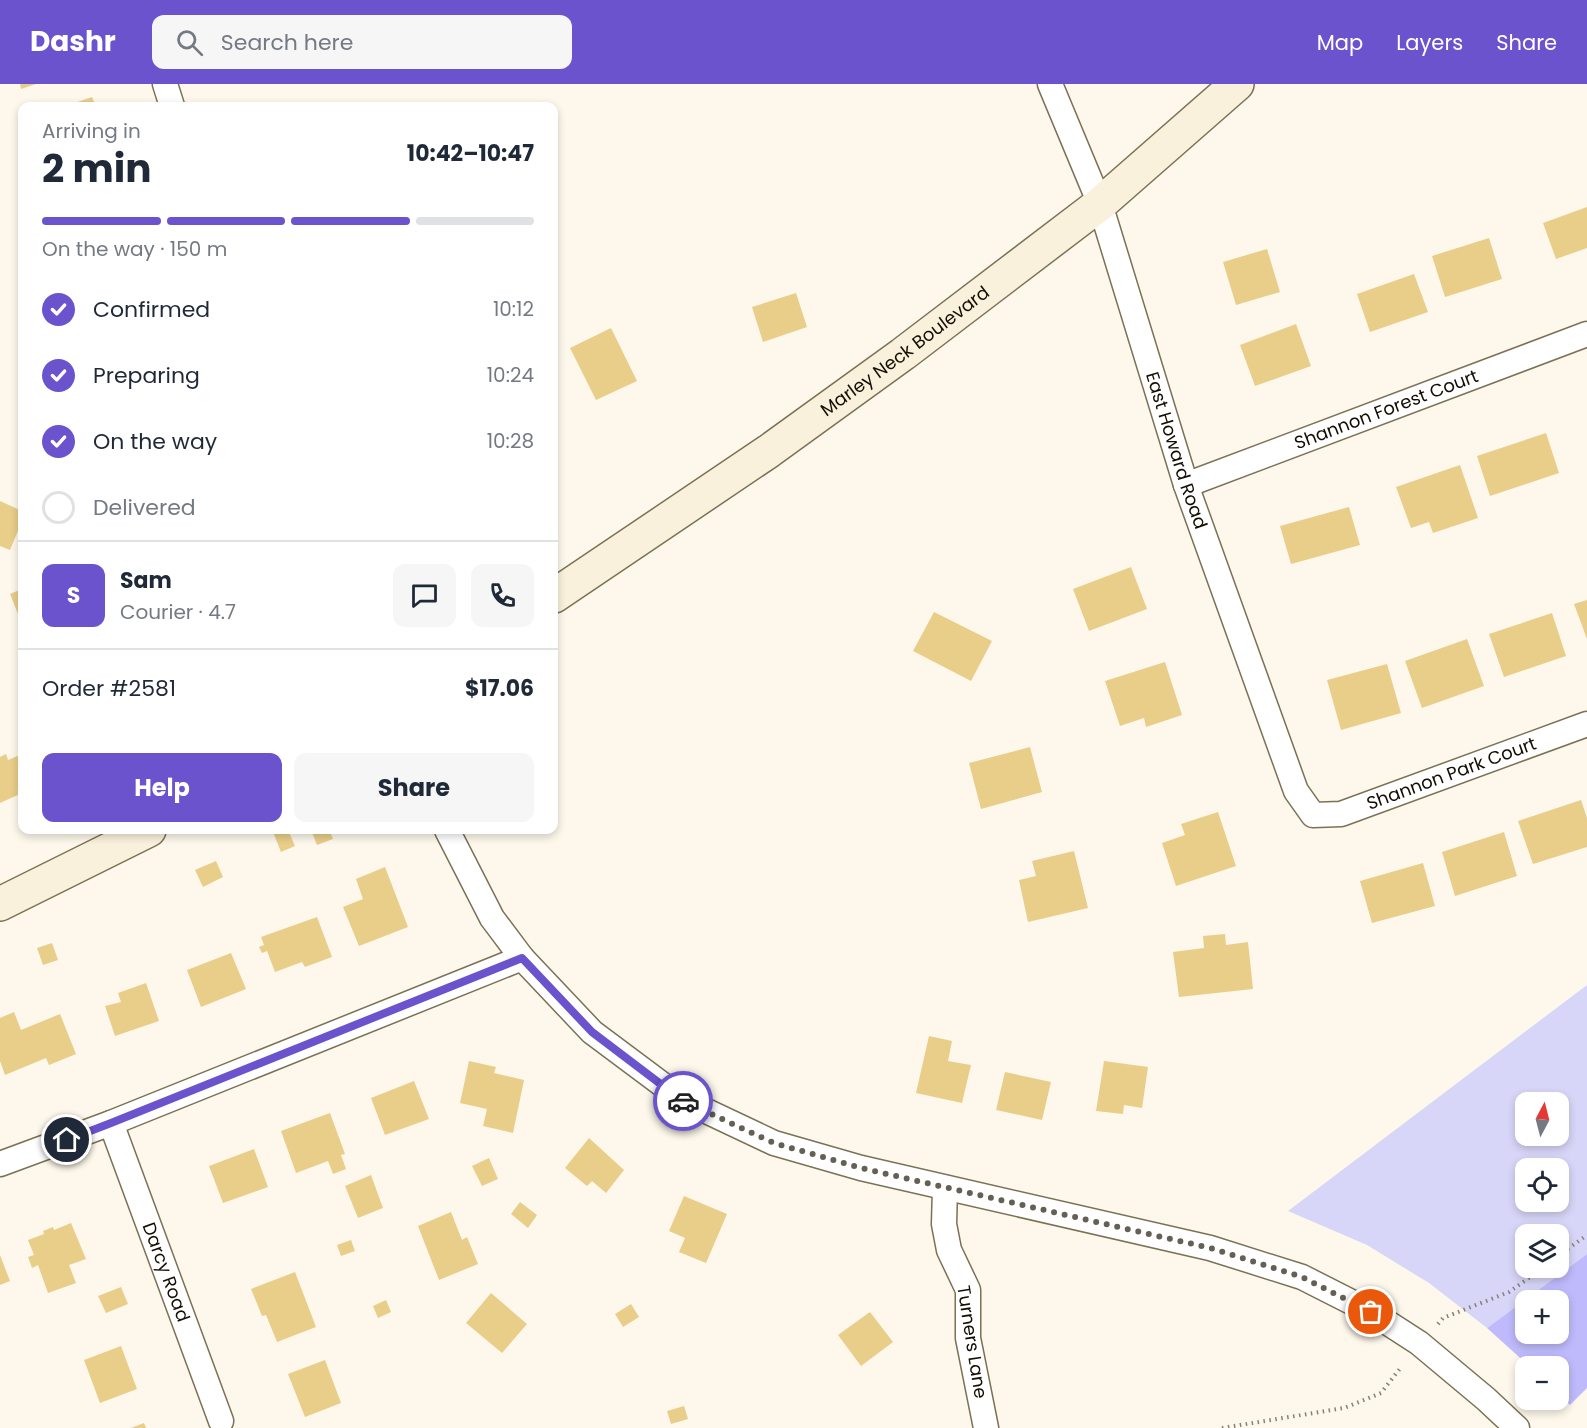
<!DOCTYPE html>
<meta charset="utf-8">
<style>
body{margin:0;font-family:Poppins,sans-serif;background:#f6f6f7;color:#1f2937;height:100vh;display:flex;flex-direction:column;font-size:22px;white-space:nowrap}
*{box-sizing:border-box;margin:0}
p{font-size:20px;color:#747a83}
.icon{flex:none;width:33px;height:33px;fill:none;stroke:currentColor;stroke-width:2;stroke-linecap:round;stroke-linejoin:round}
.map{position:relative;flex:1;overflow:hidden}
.details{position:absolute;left:18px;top:18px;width:540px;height:732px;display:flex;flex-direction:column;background:#fff;border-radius:12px;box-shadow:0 3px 9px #0003}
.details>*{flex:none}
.needle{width:39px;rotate:7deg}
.controls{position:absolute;left:1515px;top:1008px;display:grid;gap:12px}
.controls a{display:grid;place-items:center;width:54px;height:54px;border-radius:12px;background:#fff;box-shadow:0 3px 9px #0003;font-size:30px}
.pin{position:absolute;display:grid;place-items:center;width:51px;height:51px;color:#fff;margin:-26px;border:3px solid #fff;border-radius:50%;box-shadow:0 2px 6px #0007}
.courier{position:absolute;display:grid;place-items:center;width:60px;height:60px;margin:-30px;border:4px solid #6a53cc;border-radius:50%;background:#fff;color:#222;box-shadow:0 2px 8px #0007}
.headline em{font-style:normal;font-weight:700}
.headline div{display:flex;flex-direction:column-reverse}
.headline{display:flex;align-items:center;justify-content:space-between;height:102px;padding:0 24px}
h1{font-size:39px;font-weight:700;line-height:45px}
.bar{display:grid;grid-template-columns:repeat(4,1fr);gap:9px 6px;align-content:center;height:72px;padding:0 24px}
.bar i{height:8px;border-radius:4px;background:#e0e1e3}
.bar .selected{background:#6a53cc}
.bar p{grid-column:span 4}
.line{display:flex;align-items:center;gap:15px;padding:0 24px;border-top:2px solid #e0e1e3}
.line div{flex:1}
.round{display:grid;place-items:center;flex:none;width:63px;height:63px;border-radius:12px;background:#f6f6f7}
ol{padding:0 24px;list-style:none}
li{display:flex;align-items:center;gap:18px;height:66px}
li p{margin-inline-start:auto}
li .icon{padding:6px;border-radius:50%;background:#6a53cc;color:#fff;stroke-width:4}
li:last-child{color:#747a83}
li i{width:33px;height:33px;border:3px solid #e0e1e3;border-radius:50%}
.primary-button{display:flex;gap:12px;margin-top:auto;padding:12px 24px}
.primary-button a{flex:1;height:69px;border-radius:12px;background:#6a53cc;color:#fff;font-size:24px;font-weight:700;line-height:69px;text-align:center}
.primary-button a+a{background:#f6f6f7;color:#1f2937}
header{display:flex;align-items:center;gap:36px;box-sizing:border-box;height:84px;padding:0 30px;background:#6a53cc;color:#fff}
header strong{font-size:28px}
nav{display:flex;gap:33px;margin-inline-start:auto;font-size:21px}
.search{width:420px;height:54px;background:#f6f6f7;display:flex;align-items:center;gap:15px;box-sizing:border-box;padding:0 21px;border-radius:12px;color:#747a83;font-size:22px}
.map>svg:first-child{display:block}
</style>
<header>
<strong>Dashr</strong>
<div class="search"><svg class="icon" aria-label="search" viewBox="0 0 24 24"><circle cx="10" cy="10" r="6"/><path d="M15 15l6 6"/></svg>Search here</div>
<nav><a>Map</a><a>Layers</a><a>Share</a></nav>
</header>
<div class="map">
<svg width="1587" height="1344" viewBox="0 0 1587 1344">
<rect width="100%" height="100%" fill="#fdf8eb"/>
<!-- green -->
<path fill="#d7d6f8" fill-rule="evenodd" d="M1587 901V1170L1487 1244 1429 1199 1367 1161 1288 1127ZM1526 1018H1558V1052H1526ZM1526 1084H1558V1118H1526ZM1526 1150H1558V1184H1526Z"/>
<!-- forest -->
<path fill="#bfbafc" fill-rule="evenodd" d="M1587 1170V1304L1570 1321 1559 1310 1558 1282H1529L1487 1244ZM1526 1216H1558V1250H1526Z"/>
<!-- building -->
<g fill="#e9ce8a">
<path d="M20 0H36L21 5Z"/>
<path d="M92 13 96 22H66Z"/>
<path d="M1587 123V164L1556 175 1543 139Z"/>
<path d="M1489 154 1502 195 1445 213 1432 172Z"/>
<path d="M1267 165 1280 208 1236 221 1223 178Z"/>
<path d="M1414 190 1428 228 1370 248 1357 210Z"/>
<path d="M796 209 807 243 763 258 752 223Z"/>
<path d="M1296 240 1311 282 1255 302 1240 261Z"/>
<path d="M611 244 637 297 596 316 570 264Z"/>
<path d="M1546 349 1559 389 1490 412 1477 372Z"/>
<path d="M1460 381 1478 434 1433 449 1429 438 1411 444 1396 403Z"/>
<path d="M0 417 22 427V437L10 466 0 462Z"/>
<path d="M1349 423 1360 461 1291 480 1280 442Z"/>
<path d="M1131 483 1147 525 1089 547 1073 505Z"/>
<path d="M22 505V540L10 510Z"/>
<path d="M1587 516V555L1574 520Z"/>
<path d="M934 528 992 557 971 597 913 567Z"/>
<path d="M1552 529 1566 572 1504 593 1489 550Z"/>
<path d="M1467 555 1484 602 1422 624 1405 577Z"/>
<path d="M1165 578 1182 631 1146 643 1144 634 1120 642 1105 597Z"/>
<path d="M1387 580 1401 629 1341 646 1327 596Z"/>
<path d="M1030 663 1042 708 981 725 969 679Z"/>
<path d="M6 670 8 676 22 670V717L20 710 0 719V673Z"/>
<path d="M1581 716 1587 734V763L1533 780 1518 737Z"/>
<path d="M1218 728 1236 782 1176 802 1162 759 1185 751 1181 740Z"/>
<path d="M279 746H288L295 762 281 768 273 748Z"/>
<path d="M311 746H329L333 755 317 761Z"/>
<path d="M1504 748 1517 792 1455 812 1442 768Z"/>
<path d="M1074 767 1088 824 1028 838 1019 796 1036 792 1032 777Z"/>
<path d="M216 777 223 793 203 803 195 786Z"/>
<path d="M1423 779 1435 822 1372 839 1360 797Z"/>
<path d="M385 783 408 843 359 862 343 823 363 815 356 795Z"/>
<path d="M317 833 332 873 305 883 302 878 275 888 267 867 262 869 259 863 264 861 261 853Z"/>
<path d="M1225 850 1226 861 1248 858 1253 905 1179 913 1173 868 1204 864 1203 852Z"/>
<path d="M52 859 58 876 43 881 37 864Z"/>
<path d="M231 869 246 905 201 923 187 886Z"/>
<path d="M146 899 159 937 115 952 105 922 121 918 118 909Z"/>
<path d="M14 928 21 946 60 930 76 970 49 981 46 974 5 991 0 977V934Z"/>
<path d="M929 952 952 957 948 977 971 981 962 1019 916 1009Z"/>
<path d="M469 977 496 983 494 989 524 996 513 1049 483 1042 487 1025 460 1019Z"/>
<path d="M1104 977 1148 983 1142 1024 1124 1021 1123 1030 1096 1027Z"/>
<path d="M1005 988 1051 998 1042 1036 996 1026Z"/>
<path d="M414 997 429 1035 385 1051 371 1014Z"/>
<path d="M330 1029 345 1070 341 1071 346 1085 333 1090 328 1077 296 1089 281 1047Z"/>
<path d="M589 1054 624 1086 606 1109 592 1097 587 1102 565 1084Z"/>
<path d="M254 1065 268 1103 223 1119 209 1082Z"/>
<path d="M489 1074 498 1095 482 1102 472 1082Z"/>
<path d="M371 1091 383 1124 358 1134 345 1102Z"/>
<path d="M684 1112 727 1130 706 1179 679 1168 685 1154 669 1147Z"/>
<path d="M520 1118 537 1131 528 1144 511 1130Z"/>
<path d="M451 1128 462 1156 467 1153 478 1180 439 1196 418 1142Z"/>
<path d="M71 1139 86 1175 69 1181 76 1199 48 1209 38 1181 32 1184 28 1173 34 1171 28 1156 44 1150 43 1147 53 1143 54 1146Z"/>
<path d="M351 1156 355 1167 341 1172 337 1161Z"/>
<path d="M0 1171 10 1197 0 1201Z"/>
<path d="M295 1188 316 1243 277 1258 266 1231 262 1232 251 1205Z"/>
<path d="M121 1203 128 1220 106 1229 98 1212Z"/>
<path d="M491 1209 527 1240 502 1269 466 1239Z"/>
<path d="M386 1216 391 1228 378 1234 373 1222Z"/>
<path d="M631 1220 639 1233 623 1243 615 1230Z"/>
<path d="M870 1228 893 1258 861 1282 838 1251Z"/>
<path d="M121 1262 137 1305 100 1319 84 1276Z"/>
<path d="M325 1276 341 1319 305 1333 288 1290Z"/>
<path d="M684 1322 688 1335 671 1340 667 1327Z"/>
<path d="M144 1339 146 1344H131Z"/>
</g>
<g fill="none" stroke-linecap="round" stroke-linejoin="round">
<!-- minor casing -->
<g stroke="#7c7155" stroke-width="27">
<g id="minor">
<path d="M165 0 172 22"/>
<path id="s1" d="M1050 0 1100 120 1186 401 1296 707 1313 731 1341 730 1587 640"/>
<path id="s2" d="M1186 401 1587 250"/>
<path d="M447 746 492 834 522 874 592 948 683 1016 774 1059 861 1084 1210 1164 1302 1193 1371 1228 1419 1259 1486 1315 1517 1344"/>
<path id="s3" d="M111 1039 221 1337"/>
<path d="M0 1080 111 1039 522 874"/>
<path d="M945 1104 944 1140 949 1166 968 1206V1254L986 1344"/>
</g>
</g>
<!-- secondary casing -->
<g stroke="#7c7155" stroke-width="36">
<g id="secondary">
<path id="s4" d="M554 512 769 367 903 270 1100 120 1237 0"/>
<path d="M0 820 149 746"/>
</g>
</g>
<!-- path -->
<g stroke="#868176" stroke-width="4" stroke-dasharray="1.5 4.5" stroke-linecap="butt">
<path d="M1558 1172 1587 1151"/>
<path d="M1438 1240 1443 1234 1509 1208 1543 1184"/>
<path d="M1222 1344 1344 1324 1381 1309 1402 1282"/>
</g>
<!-- minor -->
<use href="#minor" stroke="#fff" stroke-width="24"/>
<!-- secondary -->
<use href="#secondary" stroke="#faf1dc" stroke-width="33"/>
</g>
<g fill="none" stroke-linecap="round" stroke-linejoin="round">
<!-- done -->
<path stroke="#656055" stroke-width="6" stroke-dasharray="0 10.8" d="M683 1017 774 1059 861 1084 1210 1164 1302 1193 1371 1228"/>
<!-- route -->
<path stroke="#6a53cc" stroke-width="8" d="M67 1056 111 1039 522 874 592 948 683 1017"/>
</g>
<g text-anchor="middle" stroke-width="4.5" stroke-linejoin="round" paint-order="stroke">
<!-- street labels -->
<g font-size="18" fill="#130e04" stroke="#fff">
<text dy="6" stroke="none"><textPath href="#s4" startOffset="428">Marley Neck Boulevard</textPath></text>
<text dy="6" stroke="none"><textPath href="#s2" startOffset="214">Shannon Forest Court</textPath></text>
<text dy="6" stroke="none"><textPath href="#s1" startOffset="388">East Howard Road</textPath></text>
<text dy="6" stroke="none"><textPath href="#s1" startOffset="924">Shannon Park Court</textPath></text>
<text dy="6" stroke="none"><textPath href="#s3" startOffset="159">Darcy Road</textPath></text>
<text transform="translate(972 1258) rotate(81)" y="6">Turners Lane</text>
</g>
</g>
</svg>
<div class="controls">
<a><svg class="needle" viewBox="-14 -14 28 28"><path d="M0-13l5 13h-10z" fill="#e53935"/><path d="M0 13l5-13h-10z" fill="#747a83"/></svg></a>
<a><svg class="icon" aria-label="locate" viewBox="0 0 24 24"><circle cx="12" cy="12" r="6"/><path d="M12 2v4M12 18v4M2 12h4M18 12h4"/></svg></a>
<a><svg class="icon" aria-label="layers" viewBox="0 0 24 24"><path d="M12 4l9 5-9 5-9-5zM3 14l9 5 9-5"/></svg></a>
<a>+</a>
<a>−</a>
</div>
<div class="pin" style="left:1371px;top:1228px;background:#ea580c"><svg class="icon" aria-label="bag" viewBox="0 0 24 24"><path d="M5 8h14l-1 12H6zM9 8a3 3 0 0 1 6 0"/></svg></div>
<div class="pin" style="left:67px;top:1056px;background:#1f2937"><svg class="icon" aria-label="home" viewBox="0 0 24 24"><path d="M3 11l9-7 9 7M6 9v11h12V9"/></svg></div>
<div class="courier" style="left:683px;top:1017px"><svg class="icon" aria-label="car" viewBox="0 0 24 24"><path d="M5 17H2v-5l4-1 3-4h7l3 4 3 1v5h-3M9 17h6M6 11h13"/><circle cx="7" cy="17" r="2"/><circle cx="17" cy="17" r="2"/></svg></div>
<section class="details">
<div class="headline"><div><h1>2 min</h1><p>Arriving in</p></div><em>10:42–10:47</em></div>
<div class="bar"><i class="selected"></i><i class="selected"></i><i class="selected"></i><i></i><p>On the way · 150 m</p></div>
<ol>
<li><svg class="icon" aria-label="check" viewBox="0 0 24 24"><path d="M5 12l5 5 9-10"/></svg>Confirmed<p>10:12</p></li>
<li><svg class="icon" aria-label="check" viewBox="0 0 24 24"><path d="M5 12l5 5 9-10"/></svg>Preparing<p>10:24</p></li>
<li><svg class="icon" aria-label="check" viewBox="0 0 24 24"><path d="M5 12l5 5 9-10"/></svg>On the way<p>10:28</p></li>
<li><i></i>Delivered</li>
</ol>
<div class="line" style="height:108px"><b class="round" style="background:#6a53cc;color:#fff">S</b><div><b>Sam</b><p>Courier · 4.7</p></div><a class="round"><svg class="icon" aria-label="chat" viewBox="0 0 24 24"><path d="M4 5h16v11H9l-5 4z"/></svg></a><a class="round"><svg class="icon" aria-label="phone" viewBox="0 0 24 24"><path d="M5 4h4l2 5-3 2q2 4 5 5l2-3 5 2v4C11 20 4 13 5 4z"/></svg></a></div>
<div class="line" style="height:78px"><div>Order #2581</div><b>$17.06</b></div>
<div class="primary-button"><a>Help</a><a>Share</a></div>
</section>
</div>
